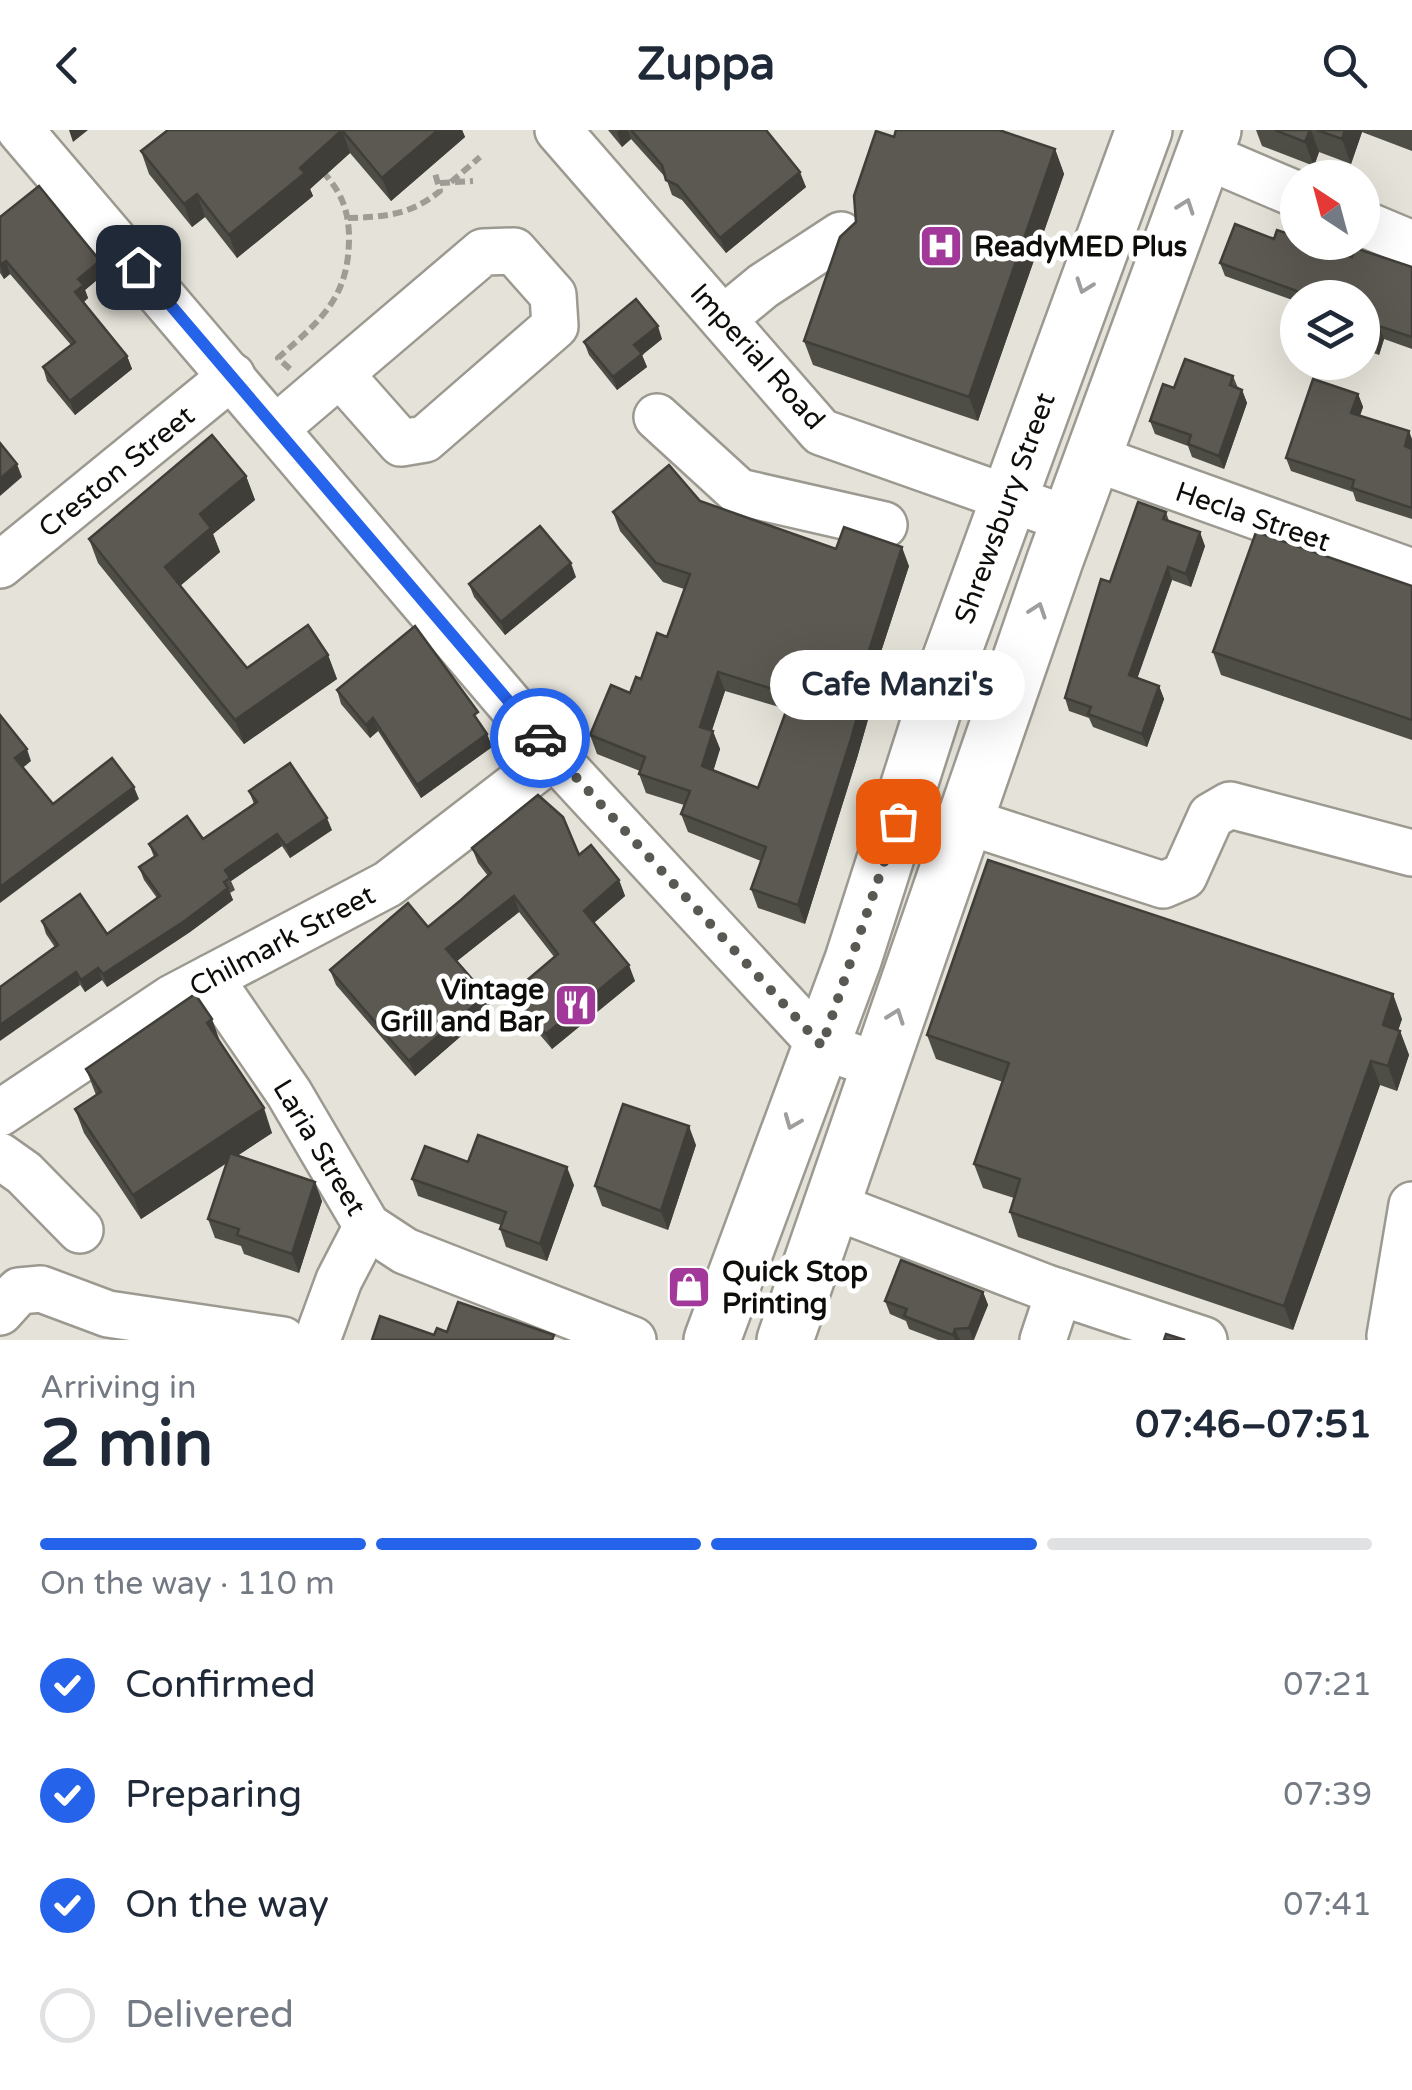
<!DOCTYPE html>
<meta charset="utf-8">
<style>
body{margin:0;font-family:"Varela Round",sans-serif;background:#f6f6f7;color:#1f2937;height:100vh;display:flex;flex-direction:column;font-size:38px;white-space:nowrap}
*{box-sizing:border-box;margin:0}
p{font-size:32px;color:#747a83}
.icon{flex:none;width:55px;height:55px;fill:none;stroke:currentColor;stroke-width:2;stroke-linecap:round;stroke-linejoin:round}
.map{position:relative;height:1210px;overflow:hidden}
.side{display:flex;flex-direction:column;background:#fff;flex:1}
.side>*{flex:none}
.needle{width:65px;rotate:324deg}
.fabs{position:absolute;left:1280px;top:30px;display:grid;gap:20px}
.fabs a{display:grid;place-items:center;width:100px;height:100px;border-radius:50%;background:#fff;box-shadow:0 10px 40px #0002;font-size:50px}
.pin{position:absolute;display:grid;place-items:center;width:85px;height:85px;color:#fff;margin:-42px;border-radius:20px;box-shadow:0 5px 15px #0006}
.courier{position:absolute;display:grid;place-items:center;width:100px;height:100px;margin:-50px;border:8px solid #2563eb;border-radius:50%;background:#fff;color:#222;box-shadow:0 2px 12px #0007}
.bubble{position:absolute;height:70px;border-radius:35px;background:#fff;box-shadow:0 10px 40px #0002;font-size:32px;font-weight:800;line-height:70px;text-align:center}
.head em{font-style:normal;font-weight:800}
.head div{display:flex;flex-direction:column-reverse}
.head{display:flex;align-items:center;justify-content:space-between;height:170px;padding:0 40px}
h1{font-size:65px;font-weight:800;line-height:75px}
.bar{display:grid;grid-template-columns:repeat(4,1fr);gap:15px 10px;align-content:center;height:120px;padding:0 40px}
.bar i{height:12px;border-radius:8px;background:#e0e1e3}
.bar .active{background:#2563eb}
.bar p{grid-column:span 4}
ol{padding:0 40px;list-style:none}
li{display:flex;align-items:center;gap:30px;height:110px}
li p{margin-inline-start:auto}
li .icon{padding:10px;border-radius:50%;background:#2563eb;color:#fff;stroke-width:4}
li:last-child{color:#747a83}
li i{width:55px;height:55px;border:5px solid #e0e1e3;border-radius:50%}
header{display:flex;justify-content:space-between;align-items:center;height:130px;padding:0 40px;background:#fff;font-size:45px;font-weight:800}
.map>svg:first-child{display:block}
</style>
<header><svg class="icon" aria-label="back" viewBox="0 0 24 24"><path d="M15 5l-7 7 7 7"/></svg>Zuppa<svg class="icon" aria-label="search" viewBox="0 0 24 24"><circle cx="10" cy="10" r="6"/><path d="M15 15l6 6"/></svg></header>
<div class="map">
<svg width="1412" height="1210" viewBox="0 0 1412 1210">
<rect width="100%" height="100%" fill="#e5e3d9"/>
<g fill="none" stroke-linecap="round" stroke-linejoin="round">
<!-- minor casing -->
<g stroke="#9b9990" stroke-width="50">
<g id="minor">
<path d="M20 0 554 626 822 916 879 936"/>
<path d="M558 0 821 302 1070 390"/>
<path d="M1204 25 1298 65"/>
<path d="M1362 93 1412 114"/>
<path d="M723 189 763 156 841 105"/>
<path d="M657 287 739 362 884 395"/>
<path d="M276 298 483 122 514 121 553 165 555 196 425 309 401 313 340 244"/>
<path d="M1094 328 1412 442"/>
<path d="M0 435 232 246"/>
<path d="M966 691 1163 755 1184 746 1211 686 1230 675 1412 723"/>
<path d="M210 848 289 963 367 1096 405 1121 633 1210"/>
<path d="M0 983 172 868 388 754 554 626"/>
<path d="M0 1026 24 1043 80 1100"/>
<path d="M831 1075 1047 1158 1204 1210"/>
<path d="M0 1182 19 1161 41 1159 108 1184 283 1210"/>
<path d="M1390 1206 1412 1075"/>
<path d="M317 1210 339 1150 367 1096"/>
<path d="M1043 1210 1059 1162"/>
</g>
</g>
<!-- major casing -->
<g stroke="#9b9990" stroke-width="60">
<g id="major">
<path d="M712 1210 853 830 942 552 1144 0"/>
<path d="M785 1210 1055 430 1213 0"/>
</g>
</g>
<!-- path -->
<g stroke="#9e9c94" stroke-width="6" stroke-dasharray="10 5" stroke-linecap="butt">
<path d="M451 52 480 27"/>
<path d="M440 53 473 51"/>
<path d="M348 88C384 87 411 85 440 61L435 43"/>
<path d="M290 239 278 228C322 189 350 167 349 104 348 78 340 60 322 41"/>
</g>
<!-- minor -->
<use href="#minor" stroke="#fff" stroke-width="45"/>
<!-- major -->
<use href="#major" stroke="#fff" stroke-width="55"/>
</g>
<!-- wall -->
<g fill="#4e4d46" fill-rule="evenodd">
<path d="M168 0H462L465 7 391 71 350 23 310 59 313 66 237 128 205 87 192 97 149 44 141 21Z"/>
<path d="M608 0H766L806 57 726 123 682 70 672 65 666 48 631 9 622 17Z"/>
<path d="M1256 0H1412V21L1362 2 1351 34 1319 22 1314 36 1262 16Z"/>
<path d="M894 7 1055 19 1064 44 978 291 813 235 804 211Z"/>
<path d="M0 87 100 131 104 144 85 160 88 168 84 172 127 226 132 239 75 285 47 251 43 237 71 215 10 144 4 149 0 143Z"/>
<path d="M1274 109 1352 127 1412 137V219L1384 209 1379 225 1362 219V168H1298V172L1225 146 1220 133Z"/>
<path d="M662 209 642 225 647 237 617 260 589 225 584 212Z"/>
<path d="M1233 246 1238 258 1242 260 1247 273 1224 339 1192 327 1188 316 1155 304 1150 291Z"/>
<path d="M1358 264 1363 277 1360 286 1412 309V389L1356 371 1353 362 1291 341 1286 328Z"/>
<path d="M246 346 255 370 213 404 220 422 180 456 247 538 328 525 337 549 244 614 98 433 89 409Z"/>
<path d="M700 371 836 419 909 436 877 534 881 544 857 628 805 794 758 778 751 759 761 731 688 702 681 684 684 675 646 663 639 644 640 641 597 624 590 605 641 549 667 507 684 459 663 452 620 401 613 382ZM725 561 786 579 758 658 713 641 720 619 712 600Z"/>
<path d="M1166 382 1169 391 1205 416 1191 457 1172 450 1137 548 1159 556 1164 569 1147 617 1093 597 1089 588 1069 581 1065 568 1110 452Z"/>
<path d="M576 447 505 505 474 467 469 454Z"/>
<path d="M1412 456V610L1221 545 1213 522Z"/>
<path d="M337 560 482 595 481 596 487 604 492 617 421 668 378 601 370 608 341 574Z"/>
<path d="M249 661 332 700 290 728 282 716 231 751 235 760 230 763 233 770 190 802 107 857 102 850 85 862 46 804 42 791 107 804 157 768 144 750 139 737 154 727 149 714 203 709 254 674Z"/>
<path d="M472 718 579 725 619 750 625 766 594 793 635 851 552 919 518 879 512 863 555 828 519 782 457 831 486 865 491 880 415 946 336 855 330 840 428 797 488 746 478 733Z"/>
<path d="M1402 889 1398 900 1400 901 1409 925 1397 961 1380 955 1293 1200 1018 1107 1010 1082 1014 1068 983 1058 974 1034 1003 952 936 929 927 905Z"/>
<path d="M220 914 272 1003 237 1026 322 1071 299 1143 244 1124 241 1116 215 1108 208 1089 227 1033 141 1089 84 1003 75 979 96 965 86 939Z"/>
<path d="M696 1015 668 1100 602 1076 595 1056Z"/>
<path d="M468 1032 574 1055 547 1131 506 1117 500 1099 501 1095 418 1066 412 1049Z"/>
<path d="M983 1162 988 1175 974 1210H938L909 1199 906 1191 890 1184 885 1171Z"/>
</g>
<!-- shaded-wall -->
<g fill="#403e39">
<path d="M69 0H88L73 12Z"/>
<path d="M342 0 350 23 310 59 313 66 237 128 229 105Z"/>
<path d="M438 0H462L465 7 391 71 382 48Z"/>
<path d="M619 0H628L631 9 622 17 617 2Z"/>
<path d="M1310 0H1311L1319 22 1314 36 1305 12Z"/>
<path d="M1345 0H1361L1362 2 1351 34 1342 9Z"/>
<path d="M1055 19 1064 44 978 291 969 267Z"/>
<path d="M800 42 806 57 726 123 720 108Z"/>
<path d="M197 64 205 87 192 97 184 74Z"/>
<path d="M6 131 10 144 4 149 0 135Z"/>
<path d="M100 131 104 144 85 160 88 168 80 175 75 162 78 149Z"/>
<path d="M658 196 662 209 642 225 647 237 617 260 613 247 634 215Z"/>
<path d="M1379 196 1384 209 1379 225 1374 212Z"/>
<path d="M127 226 132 239 75 285 70 271Z"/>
<path d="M1242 260 1247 273 1224 339 1219 326Z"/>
<path d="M1358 264 1363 277 1356 296 1351 283Z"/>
<path d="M1409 301 1412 309V321L1405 316Z"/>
<path d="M17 334 22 347 0 366V349Z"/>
<path d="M246 346 255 370 213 404 220 422 174 461 165 437 200 384Z"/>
<path d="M1200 402 1205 416 1191 457 1186 444Z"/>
<path d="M902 417 909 436 877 534 881 544 857 628 805 794 798 775 868 524Z"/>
<path d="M571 433 576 447 505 505 501 492Z"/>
<path d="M1168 437 1172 450 1134 558 1129 545Z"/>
<path d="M328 525 337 549 244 614 235 590Z"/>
<path d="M718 542 725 561 707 615 700 597Z"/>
<path d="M1159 556 1164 569 1147 617 1142 604Z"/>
<path d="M373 588 378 601 370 608 366 595Z"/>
<path d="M713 601 720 619 709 655 702 636Z"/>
<path d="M487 604 492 617 421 668 417 655Z"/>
<path d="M27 619 31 631 19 641 15 628Z"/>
<path d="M134 657 139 669 0 773V757Z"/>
<path d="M327 688 332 700 290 728 286 716Z"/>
<path d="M277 704 282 716 231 751 225 740Z"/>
<path d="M619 750 625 766 589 797 584 781Z"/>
<path d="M228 758 233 770 190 802 107 857 103 844Z"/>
<path d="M514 766 519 782 452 835 446 819Z"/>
<path d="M629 835 635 851 552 919 546 904Z"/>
<path d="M98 838 102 850 85 862 81 850Z"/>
<path d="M76 842 80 855 0 911V895Z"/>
<path d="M1393 864 1402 889 1392 919 1383 895Z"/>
<path d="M486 865 491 880 415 946 409 931Z"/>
<path d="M212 889 221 914 207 893Z"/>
<path d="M1400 901 1409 925 1397 961 1388 936Z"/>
<path d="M1371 931 1380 955 1293 1200 1284 1176Z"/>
<path d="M264 978 272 1003 141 1089 133 1065Z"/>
<path d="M689 996 696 1015 668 1100 661 1081Z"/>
<path d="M567 1037 574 1055 547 1131 540 1114Z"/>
<path d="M315 1052 322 1071 299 1143 292 1124Z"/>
<path d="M983 1162 988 1175 973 1210 969 1198Z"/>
<path d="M955 1199 960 1210H955L953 1205Z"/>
</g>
<!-- building -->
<g fill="#5b5951" stroke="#403e39" stroke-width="2.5" fill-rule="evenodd">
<path d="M168 0H438L382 48 342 0 300 38 305 43 229 105 197 64 184 74 141 21Z"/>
<path d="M631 0H766L800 42 720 108 677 55 666 50 662 35Z"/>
<path d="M896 0H999L1055 19 969 267 804 211 840 107 856 92 854 66 876 1 894 7Z"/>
<path d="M1275 0H1310L1305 12Z"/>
<path d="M1317 0H1345L1342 9Z"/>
<path d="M39 56 100 131 78 149 84 155 75 162 127 226 70 271 43 237 75 212 6 131 0 135V87Z"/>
<path d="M1235 94 1274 109 1277 100 1298 107V112H1312L1352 127 1355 118 1412 137V207L1379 196 1374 212 1362 208V168H1316L1220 133Z"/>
<path d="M636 169 658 196 634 215 642 224 613 247 584 212Z"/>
<path d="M1185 229 1233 246 1230 255 1242 260 1219 326 1188 314 1191 305 1150 291 1163 254 1174 258Z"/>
<path d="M1313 249 1358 264 1351 283 1409 301 1405 316 1412 319V378L1352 358 1354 350 1286 328Z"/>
<path d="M212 305 246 346 200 384 211 398 165 437 247 538 308 495 328 525 235 590 89 409Z"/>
<path d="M0 313 17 334 0 349Z"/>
<path d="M669 335 700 371 836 419 844 397 902 417 868 524 874 526 851 609 798 775 751 759 766 717 681 684 690 661 639 644 645 627 590 605 611 555 630 563 636 547 641 549 657 503 667 507 690 444 656 433 613 382ZM718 542 792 565 758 658 702 636 713 601 700 597Z"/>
<path d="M1138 372 1166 382 1163 389 1200 402 1186 444 1168 437 1129 545 1159 556 1142 604 1088 584 1091 577 1065 568 1101 449 1110 452Z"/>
<path d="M540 396 571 433 501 492 469 454Z"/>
<path d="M1256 402 1412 456V590L1213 522Z"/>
<path d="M415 496 478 582 474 585 487 604 417 655 373 588 366 595 337 560Z"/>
<path d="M0 585 27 619 15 628 53 674 112 628 134 657 0 757Z"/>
<path d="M290 633 327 688 286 716 277 704 225 740 230 748 224 752 228 758 186 790 103 844 98 838 81 850 76 842 0 895V857L58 815 42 791 80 764 107 804 160 766 139 737 157 725 149 714 187 686 203 709 257 672 249 661Z"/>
<path d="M538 665 563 687 579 725 591 715 619 750 584 781 629 835 546 904 512 863 558 824 514 766 446 819 486 865 409 931 330 840 408 773 428 797 461 770 491 743 472 718Z"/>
<path d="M988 730 1393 864 1383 895 1400 901 1388 936 1371 931 1284 1176 1010 1082 1020 1049 974 1034 1009 933 927 905Z"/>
<path d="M195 864 212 889 207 893 264 978 133 1065 75 979 101 962 86 939Z"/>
<path d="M623 974 689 996 661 1081 595 1056Z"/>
<path d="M478 1005 567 1037 540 1114 500 1099 506 1082 412 1049 425 1016 468 1032Z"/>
<path d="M230 1023 315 1052 292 1124 237 1105 239 1099 208 1089Z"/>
<path d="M901 1130 983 1162 969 1198 955 1199 953 1205 904 1186 907 1179 885 1171Z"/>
<path d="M458 1172 554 1205 552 1210H372L380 1186 434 1205 437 1198 447 1202Z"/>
<path d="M1166 1204 1185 1210H1164Z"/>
</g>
<!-- one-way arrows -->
<defs><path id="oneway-chevron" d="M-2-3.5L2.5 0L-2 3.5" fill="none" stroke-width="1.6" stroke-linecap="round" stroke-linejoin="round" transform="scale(2.5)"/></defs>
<g stroke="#9f9e9d">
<use href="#oneway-chevron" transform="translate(1186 76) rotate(-70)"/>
<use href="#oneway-chevron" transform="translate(1084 156) rotate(110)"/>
<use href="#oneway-chevron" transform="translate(1038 480) rotate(-71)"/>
<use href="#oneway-chevron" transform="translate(896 886) rotate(-70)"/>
<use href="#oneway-chevron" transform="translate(792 992) rotate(112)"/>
</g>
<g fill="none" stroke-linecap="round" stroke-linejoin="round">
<!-- done -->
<path stroke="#595852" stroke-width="10" stroke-dasharray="0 18" d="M540 608 822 916 898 691"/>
<!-- route -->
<path stroke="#2563eb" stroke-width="12" d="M138 137 540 608"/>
</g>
<!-- icons -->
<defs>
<g id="hospital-square" transform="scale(2.25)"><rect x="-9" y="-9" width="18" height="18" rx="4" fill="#a1389a" stroke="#fff"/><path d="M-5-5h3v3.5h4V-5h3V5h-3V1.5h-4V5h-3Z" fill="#fff"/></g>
<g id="restaurant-square" transform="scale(2.25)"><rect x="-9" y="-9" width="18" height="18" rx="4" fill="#a1389a" stroke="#fff"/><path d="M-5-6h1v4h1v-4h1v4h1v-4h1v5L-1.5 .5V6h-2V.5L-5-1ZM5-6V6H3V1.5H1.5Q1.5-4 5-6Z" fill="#fff"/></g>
<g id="shop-square" transform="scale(2.25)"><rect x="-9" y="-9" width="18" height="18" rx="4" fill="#a1389a" stroke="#fff"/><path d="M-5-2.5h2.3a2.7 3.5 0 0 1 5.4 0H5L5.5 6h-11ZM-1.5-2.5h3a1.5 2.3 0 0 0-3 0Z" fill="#fff"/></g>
</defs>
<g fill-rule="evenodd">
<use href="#hospital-square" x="941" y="116"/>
<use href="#restaurant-square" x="576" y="875"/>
<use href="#shop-square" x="689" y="1157"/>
</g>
<g text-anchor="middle" stroke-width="10" stroke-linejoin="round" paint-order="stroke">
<!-- poi labels -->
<g font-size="28" font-weight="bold" fill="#0e0d0a" stroke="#fff" text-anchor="start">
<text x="974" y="126">ReadyMED Plus</text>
<text x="544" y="869" text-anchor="end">Vintage<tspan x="544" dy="32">Grill and Bar</tspan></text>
<text x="722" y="1151">Quick Stop<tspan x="722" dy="32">Printing</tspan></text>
</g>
<!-- street labels -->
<g font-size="28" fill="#0e0d0a" stroke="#fff">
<text transform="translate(758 226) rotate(48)" y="10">Imperial Road</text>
<text transform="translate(116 341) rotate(-39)" y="10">Creston Street</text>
<text transform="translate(1004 378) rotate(-70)" y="10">Shrewsbury Street</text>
<text transform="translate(1253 386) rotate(19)" y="10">Hecla Street</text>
<text transform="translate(282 810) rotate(-28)" y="10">Chilmark Street</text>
<text transform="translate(320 1017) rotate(59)" y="10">Laria Street</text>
</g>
</g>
</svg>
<div class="fabs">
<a><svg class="needle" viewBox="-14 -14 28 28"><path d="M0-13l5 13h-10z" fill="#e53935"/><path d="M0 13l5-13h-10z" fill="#747a83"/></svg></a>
<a><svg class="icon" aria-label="layers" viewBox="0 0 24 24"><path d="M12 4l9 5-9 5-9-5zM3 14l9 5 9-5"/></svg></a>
</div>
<div class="pin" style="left:898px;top:691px;background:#ea580c"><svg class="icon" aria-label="bag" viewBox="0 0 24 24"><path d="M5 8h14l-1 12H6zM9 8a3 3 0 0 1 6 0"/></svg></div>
<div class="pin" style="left:138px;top:137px;background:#1f2937"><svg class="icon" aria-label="home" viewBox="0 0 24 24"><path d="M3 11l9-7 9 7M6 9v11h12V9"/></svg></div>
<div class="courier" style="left:540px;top:608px"><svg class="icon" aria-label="car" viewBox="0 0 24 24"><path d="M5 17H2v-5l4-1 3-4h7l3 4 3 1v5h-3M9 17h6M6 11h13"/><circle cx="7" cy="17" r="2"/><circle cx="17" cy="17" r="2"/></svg></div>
<div class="bubble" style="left:770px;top:520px;width:255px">Cafe Manzi's</div>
</div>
<section class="side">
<div class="head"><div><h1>2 min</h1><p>Arriving in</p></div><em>07:46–07:51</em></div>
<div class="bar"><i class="active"></i><i class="active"></i><i class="active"></i><i></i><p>On the way · 110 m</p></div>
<ol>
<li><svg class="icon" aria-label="check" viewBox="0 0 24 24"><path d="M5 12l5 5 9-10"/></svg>Confirmed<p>07:21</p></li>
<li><svg class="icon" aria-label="check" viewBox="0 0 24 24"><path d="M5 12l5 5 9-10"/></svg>Preparing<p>07:39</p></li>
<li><svg class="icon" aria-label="check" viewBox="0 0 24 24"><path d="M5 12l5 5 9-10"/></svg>On the way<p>07:41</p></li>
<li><i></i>Delivered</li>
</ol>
</section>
